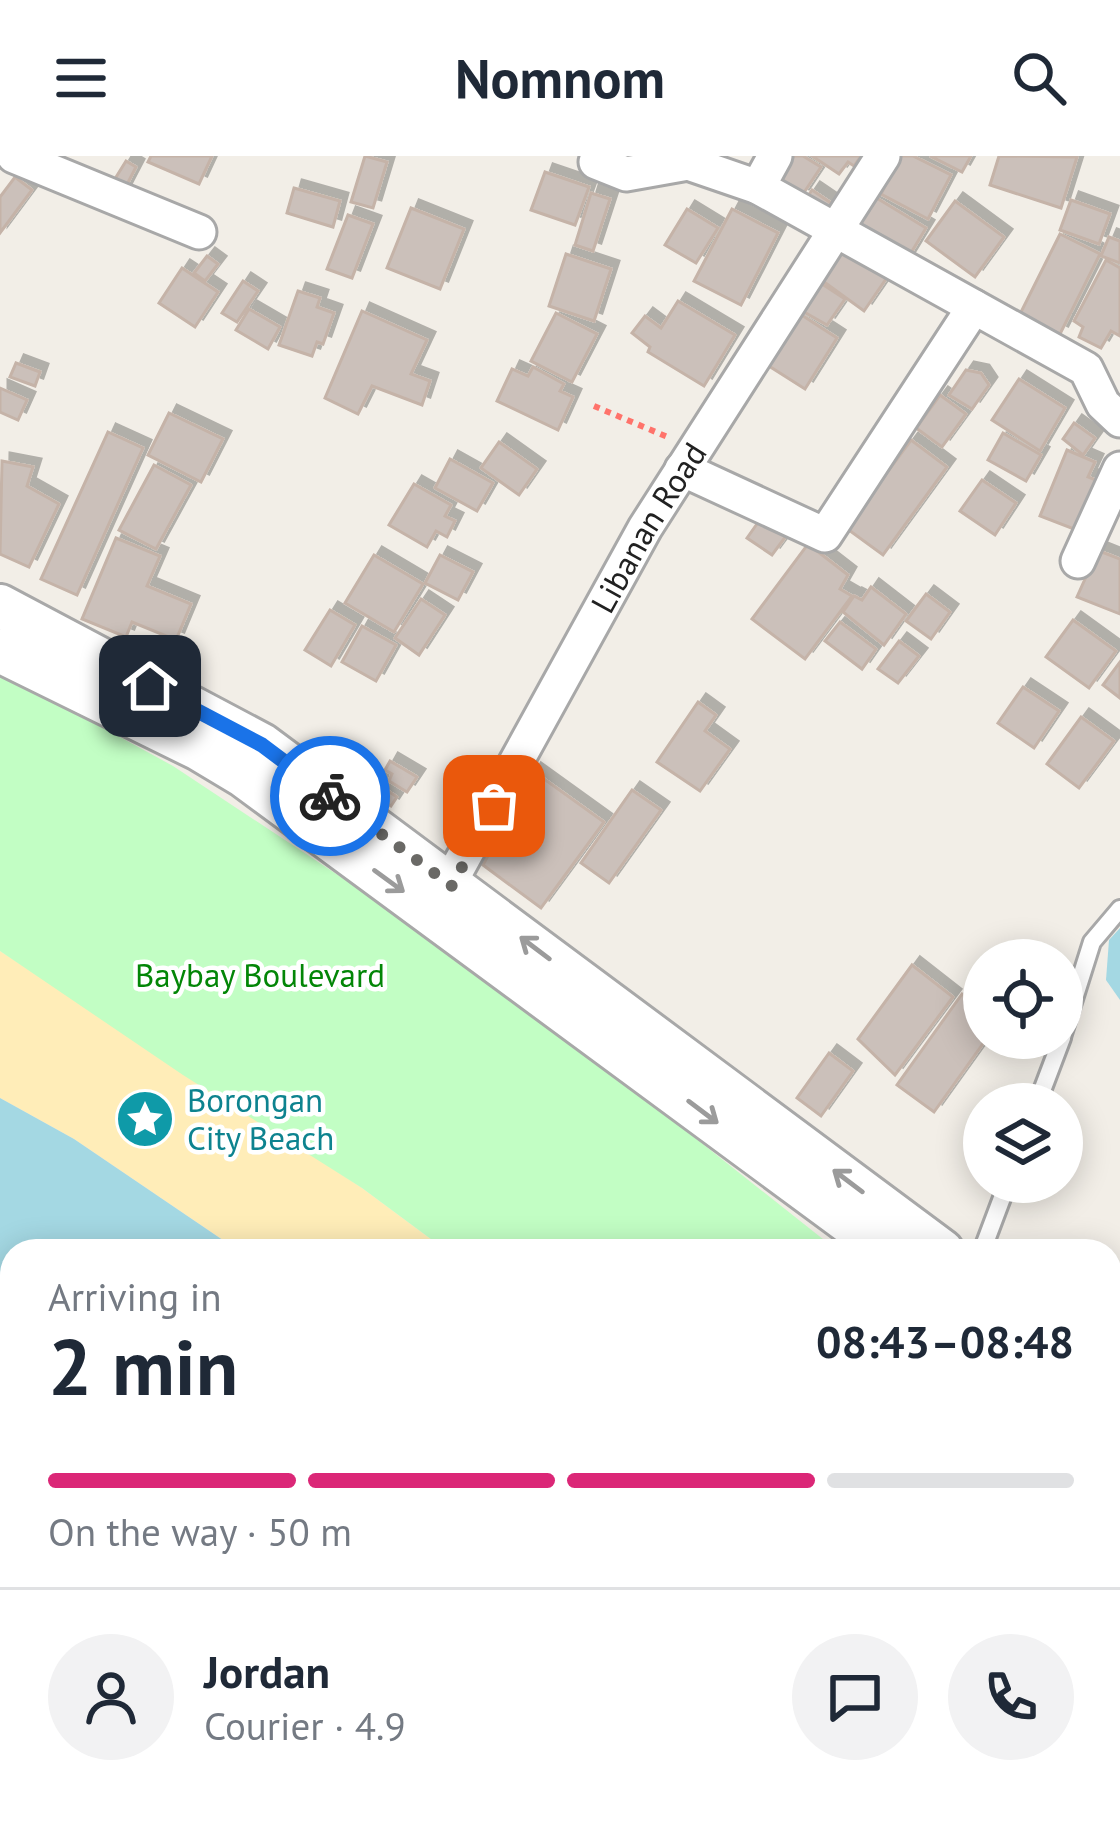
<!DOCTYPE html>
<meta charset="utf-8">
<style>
body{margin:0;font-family:"PT Sans",sans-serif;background:#f2f2f3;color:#1f2937;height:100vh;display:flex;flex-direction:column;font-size:45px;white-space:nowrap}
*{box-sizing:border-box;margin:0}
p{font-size:39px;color:#747a83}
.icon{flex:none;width:66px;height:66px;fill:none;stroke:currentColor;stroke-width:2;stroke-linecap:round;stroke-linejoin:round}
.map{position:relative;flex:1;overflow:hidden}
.drawer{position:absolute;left:0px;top:1083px;width:1122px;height:591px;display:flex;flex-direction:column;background:#fff;border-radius:36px 36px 0 0;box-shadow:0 6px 30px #0003}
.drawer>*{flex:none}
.buttons{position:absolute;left:963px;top:783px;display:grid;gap:24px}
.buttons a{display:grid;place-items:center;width:120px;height:120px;border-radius:50%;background:#fff;box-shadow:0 6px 30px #0003;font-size:60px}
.pin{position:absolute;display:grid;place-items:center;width:102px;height:102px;color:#fff;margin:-51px;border-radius:24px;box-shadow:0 6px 18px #0006}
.courier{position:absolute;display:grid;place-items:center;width:120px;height:120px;margin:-60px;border:9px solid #1a73e8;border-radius:50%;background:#fff;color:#222;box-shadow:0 3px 15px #0007}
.overview em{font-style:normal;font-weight:700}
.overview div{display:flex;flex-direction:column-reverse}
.overview{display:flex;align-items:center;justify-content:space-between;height:204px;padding:0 48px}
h1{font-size:78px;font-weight:700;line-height:90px}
.bar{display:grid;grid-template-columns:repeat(4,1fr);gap:18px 12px;align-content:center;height:144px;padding:0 48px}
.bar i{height:15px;border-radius:9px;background:#e0e1e3}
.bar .current{background:#db2777}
.bar p{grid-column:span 4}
.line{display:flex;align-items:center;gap:30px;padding:0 48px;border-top:3px solid #e0e1e3}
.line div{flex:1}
.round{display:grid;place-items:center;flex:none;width:126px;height:126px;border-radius:63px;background:#f2f2f3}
header{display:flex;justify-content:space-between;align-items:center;height:156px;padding:0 48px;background:#fff;font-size:54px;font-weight:700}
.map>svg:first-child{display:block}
</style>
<header><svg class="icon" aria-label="menu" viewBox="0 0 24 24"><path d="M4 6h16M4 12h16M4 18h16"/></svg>Nomnom<svg class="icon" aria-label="search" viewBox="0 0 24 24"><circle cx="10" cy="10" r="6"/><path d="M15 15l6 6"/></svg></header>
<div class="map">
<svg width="1120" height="1672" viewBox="0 0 1120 1672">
<defs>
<filter id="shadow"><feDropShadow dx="8" dy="-8" stdDeviation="0" flood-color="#0004"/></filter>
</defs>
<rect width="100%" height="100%" fill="#f2eee7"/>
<!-- sand -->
<g fill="#ffedb8">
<path d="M0 795 362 1032 447 1095H239L74 983 0 942Z"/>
<path d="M1110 1588 1120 1597V1672H1012L999 1662H1110Z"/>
</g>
<!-- park -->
<g fill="#c2fec4">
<path d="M0 520 34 534 173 610 492 821 838 1095H447L362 1032 183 919 0 795Z"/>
<path d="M1110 1310 1120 1318V1597L1110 1588Z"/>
</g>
<!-- water -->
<g fill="#a4d8e3">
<path d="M1120 772V844L1106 824 1109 784Z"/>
<path d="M0 942 74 983 239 1095H12V1662H999L1012 1672H0Z"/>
</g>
<!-- building -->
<g fill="#cbc0ba" stroke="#c5b3a8" stroke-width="3" filter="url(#shadow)">
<path d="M151 0H212L199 28 148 6Z"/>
<path d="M365 0 387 6 373 52 351 46Z"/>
<path d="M794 0H803L821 11 801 41 778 25Z"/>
<path d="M812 0H861L854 10 848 6 839 18Z"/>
<path d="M900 0H913L951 19 928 63 881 38Z"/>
<path d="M930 0H971L962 16Z"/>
<path d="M999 0 1077 1 1061 52 990 29Z"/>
<path d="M126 5 136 11 121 40 108 34Z"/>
<path d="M545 16 589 31 575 69 531 54Z"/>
<path d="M15 21 32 34 0 77V41Z"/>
<path d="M294 32 340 45 333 71 287 57Z"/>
<path d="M812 34 831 47 814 72 795 59Z"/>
<path d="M591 37 610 43 593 95 575 89Z"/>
<path d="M875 41 926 72 903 110 852 78Z"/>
<path d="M1071 44 1110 58 1099 88 1060 74Z"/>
<path d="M955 45 1004 81 975 121 926 85Z"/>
<path d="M411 52 464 73 440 133 387 112Z"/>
<path d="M687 53 718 72 696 107 665 89Z"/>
<path d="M732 53 778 77 741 149 694 125Z"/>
<path d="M348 59 373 68 352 122 327 113Z"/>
<path d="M1060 78 1100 98 1060 178 1020 158Z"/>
<path d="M1109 81 1120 85V107L1101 100Z"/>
<path d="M840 91 888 120 864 155 820 123Z"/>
<path d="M566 98 611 113 594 165 549 150Z"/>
<path d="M207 100 218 108 205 125 194 117Z"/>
<path d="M1106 104 1120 112V180L1111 175 1101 192 1079 181 1083 171 1074 165Z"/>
<path d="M182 112 218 136 195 171 159 147Z"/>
<path d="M816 124 845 143 827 169 797 152Z"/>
<path d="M243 125 258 135 237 166 222 157Z"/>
<path d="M298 135 320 142 317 151 334 157 323 188 317 186 312 200 279 189Z"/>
<path d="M678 145 735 179 704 230 648 196 650 191 632 177 645 160 661 172Z"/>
<path d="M249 153 280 171 268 193 236 174Z"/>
<path d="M794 154 837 182 805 233 761 205Z"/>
<path d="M362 155 427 184 411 218 430 225 422 249 372 230 358 258 325 242Z"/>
<path d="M556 157 597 178 572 226 531 205Z"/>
<path d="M16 207 40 216 35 230 10 221Z"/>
<path d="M533 211 564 228 560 235 573 241 558 274 497 245 512 213 528 220Z"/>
<path d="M966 214 981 217 989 229 972 253 949 239Z"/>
<path d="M1019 223 1065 252 1040 295 992 264Z"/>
<path d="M0 232 27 244 18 264 0 256Z"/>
<path d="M940 239 966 258 942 291 916 272Z"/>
<path d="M169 257 223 283 201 326 148 299Z"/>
<path d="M1074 267 1095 282 1083 299 1063 283Z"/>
<path d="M108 276 143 292 77 439 41 423Z"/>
<path d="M1003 277 1041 299 1026 325 988 304Z"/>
<path d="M911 284 947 311 883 399 846 372Z"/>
<path d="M499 286 537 313 519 339 481 312Z"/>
<path d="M1067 294 1095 306 1088 321 1106 328 1087 378 1040 360Z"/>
<path d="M450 303 493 327 477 355 435 332Z"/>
<path d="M2 305 33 311 27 330 59 348 29 411 0 398Z"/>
<path d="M154 309 191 329 156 393 119 374Z"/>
<path d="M982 324 1016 347 995 379 960 355Z"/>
<path d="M414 328 451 349 445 360 455 365 447 381 436 375 427 391 389 369Z"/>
<path d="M764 358 789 376 772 399 747 382Z"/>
<path d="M116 382 160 400 147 430 191 448 176 484 132 466 126 481 82 463Z"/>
<path d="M808 388 848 419 840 433 852 440 805 503 752 463Z"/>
<path d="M1097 394 1120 403V458L1077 441 1085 423 1081 422 1086 405Z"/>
<path d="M374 399 423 428 394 476 345 447Z"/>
<path d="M440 399 473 416 458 444 425 427Z"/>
<path d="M871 431 906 458 884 489 843 456 854 440 862 444Z"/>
<path d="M926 438 950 456 931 483 906 465Z"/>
<path d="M421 443 445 459 419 499 395 482Z"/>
<path d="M330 454 355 469 331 510 305 494Z"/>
<path d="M1073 464 1116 495 1089 532 1046 501Z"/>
<path d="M840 466 876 493 862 513 825 485Z"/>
<path d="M362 470 396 489 376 525 342 506Z"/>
<path d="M899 485 919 500 898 527 878 513Z"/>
<path d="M1120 506V542L1103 529Z"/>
<path d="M1023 531 1059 555 1034 592 998 567Z"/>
<path d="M698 546 716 559 705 575 730 593 700 635 657 606Z"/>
<path d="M1081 561 1114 585 1079 632 1047 608Z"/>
<path d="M390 605 417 621 407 636 389 625 392 618 385 614Z"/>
<path d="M533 615 604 666 541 752 483 709Z"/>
<path d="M379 621 386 625 382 631 397 641 391 650 375 640 378 635 373 632Z"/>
<path d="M632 634 661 654 609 727 581 707Z"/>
<path d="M912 809 953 841 895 919 858 883Z"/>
<path d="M962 838 984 853V882H987L934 956 897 929Z"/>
<path d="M829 897 853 915 821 960 797 942Z"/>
</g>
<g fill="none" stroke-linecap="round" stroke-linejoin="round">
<!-- service casing -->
<g stroke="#a8a8a8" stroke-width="22">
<g id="service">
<path d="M1062 881 1092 786 1120 753"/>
<path d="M1037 948 1062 882"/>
<path d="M982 1095 1008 1026"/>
</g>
</g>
<!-- minor casing -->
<g stroke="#a8a8a8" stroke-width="39">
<g id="minor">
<path d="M14 0 199 76"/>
<path d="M775 0 758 31 1086 213 1103 248 1120 264"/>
<path d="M596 6 626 18 688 7 758 31"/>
<path d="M682 313 825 379 974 151"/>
<path d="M1078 405 1120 313"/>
<path id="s1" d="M439 746 645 372 883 0"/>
</g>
</g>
<!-- tertiary casing -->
<g stroke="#a8a8a8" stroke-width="48">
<g id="tertiary">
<path d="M0 450 262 589 942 1095"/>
<path d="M0 495 199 593 244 620 888 1095"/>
<path d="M1110 1223 1120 1230"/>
<path d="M1110 1267 1120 1275"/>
</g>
</g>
<!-- path -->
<path stroke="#ff736b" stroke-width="6" stroke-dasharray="6 6" stroke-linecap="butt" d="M594 250 670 282"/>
<!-- service -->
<use href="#service" stroke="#fff" stroke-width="16"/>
<!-- minor -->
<use href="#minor" stroke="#fff" stroke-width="33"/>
<!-- tertiary -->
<use href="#tertiary" stroke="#fff" stroke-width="42"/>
</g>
<!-- one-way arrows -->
<defs><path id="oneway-shaft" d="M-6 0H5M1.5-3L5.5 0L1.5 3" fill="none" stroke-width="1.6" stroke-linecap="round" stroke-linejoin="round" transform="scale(3)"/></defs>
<g stroke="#9b9b9b">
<use href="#oneway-shaft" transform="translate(389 725) rotate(36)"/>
<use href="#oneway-shaft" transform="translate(535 792) rotate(-143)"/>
<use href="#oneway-shaft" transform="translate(703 956) rotate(37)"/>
<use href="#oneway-shaft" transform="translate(848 1025) rotate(-143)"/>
</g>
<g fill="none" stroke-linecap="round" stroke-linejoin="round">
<!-- done -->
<path stroke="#6a6966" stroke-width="12" stroke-dasharray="0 21.6" d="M330 640 452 730 494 650"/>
<!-- route -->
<path stroke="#1a73e8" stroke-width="15" d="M150 530 262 589 330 640"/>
</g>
<!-- icons -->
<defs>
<g id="sight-disc" transform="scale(3)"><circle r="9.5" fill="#0f9aa8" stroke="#fff"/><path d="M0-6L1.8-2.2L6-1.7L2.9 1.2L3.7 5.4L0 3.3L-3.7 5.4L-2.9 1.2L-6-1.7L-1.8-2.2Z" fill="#fff"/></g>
</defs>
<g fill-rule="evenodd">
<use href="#sight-disc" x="145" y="963"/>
</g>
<g text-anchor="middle" stroke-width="9" stroke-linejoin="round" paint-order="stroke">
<!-- street labels -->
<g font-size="33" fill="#212121" stroke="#fff">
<text dy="12" stroke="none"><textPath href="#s1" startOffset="429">Libanan Road</textPath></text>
</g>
<!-- park labels -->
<g font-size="33" fill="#038607" stroke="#fff">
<text x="260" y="831">Baybay Boulevard</text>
</g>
<!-- culture labels -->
<g font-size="33" fill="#0d838f" stroke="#fff" text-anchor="start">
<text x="187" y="956">Borongan<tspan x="187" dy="38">City Beach</tspan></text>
</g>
</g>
</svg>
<div class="buttons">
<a><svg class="icon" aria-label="locate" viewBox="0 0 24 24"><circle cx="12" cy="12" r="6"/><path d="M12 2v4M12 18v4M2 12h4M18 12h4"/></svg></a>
<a><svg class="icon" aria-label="layers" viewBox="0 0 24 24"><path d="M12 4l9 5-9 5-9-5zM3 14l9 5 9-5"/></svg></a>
</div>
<div class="pin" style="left:494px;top:650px;background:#ea580c"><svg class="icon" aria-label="bag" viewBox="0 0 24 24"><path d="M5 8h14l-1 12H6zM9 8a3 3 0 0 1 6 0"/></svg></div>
<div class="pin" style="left:150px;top:530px;background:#1f2937"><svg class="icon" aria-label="home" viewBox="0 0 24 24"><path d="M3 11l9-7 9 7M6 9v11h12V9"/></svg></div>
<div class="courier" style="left:330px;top:640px"><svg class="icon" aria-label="bike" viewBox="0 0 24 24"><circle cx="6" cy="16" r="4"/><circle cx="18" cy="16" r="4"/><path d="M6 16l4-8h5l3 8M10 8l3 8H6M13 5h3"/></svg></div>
<section class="drawer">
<div class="overview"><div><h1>2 min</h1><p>Arriving in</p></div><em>08:43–08:48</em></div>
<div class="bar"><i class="current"></i><i class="current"></i><i class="current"></i><i></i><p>On the way · 50 m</p></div>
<div class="line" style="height:216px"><a class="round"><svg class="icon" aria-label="person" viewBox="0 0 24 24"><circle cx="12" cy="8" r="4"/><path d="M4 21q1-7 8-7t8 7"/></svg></a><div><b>Jordan</b><p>Courier · 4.9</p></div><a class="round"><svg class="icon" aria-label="chat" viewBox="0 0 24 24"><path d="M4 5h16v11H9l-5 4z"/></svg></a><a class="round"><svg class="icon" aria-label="phone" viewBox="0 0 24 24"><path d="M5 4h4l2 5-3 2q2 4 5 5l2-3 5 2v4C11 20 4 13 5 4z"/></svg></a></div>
</section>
</div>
